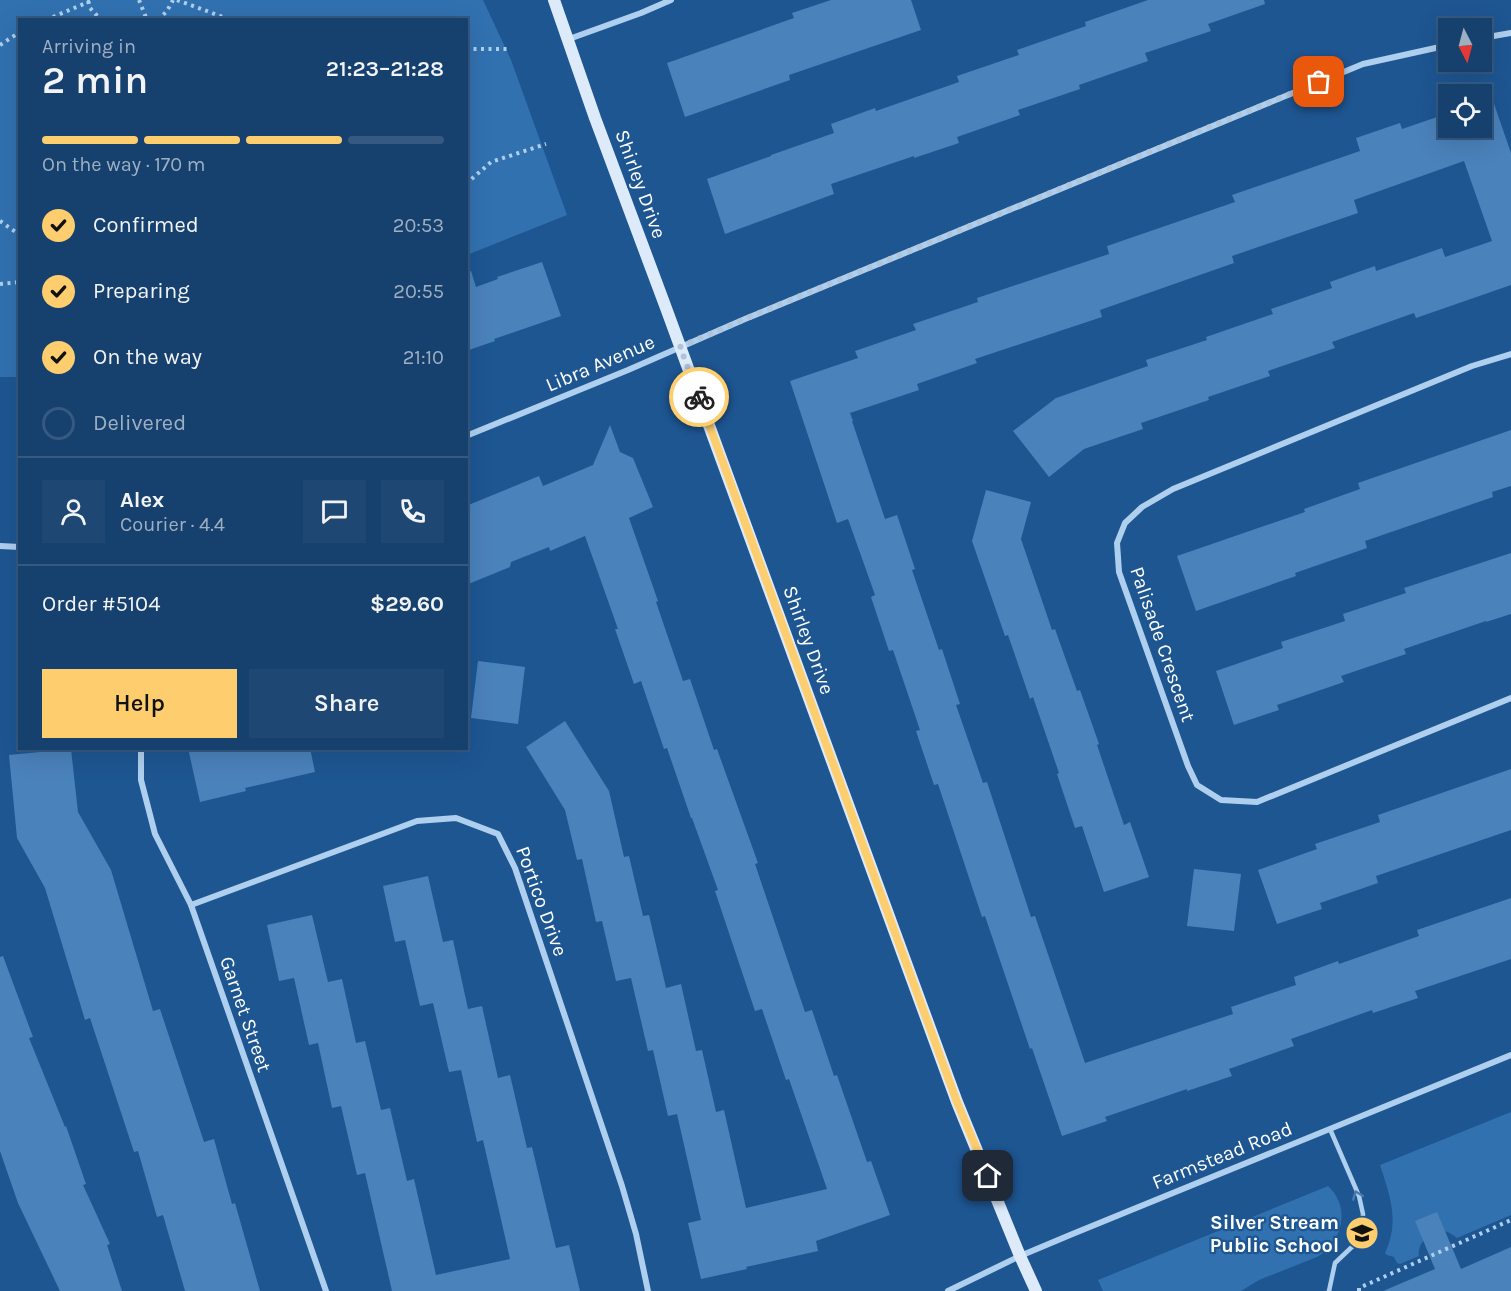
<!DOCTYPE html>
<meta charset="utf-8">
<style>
body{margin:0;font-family:Karla,sans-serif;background:#1f4773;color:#f1f3f6;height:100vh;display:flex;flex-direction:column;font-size:22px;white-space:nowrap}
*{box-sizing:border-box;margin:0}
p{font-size:20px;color:#9eafc2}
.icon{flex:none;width:33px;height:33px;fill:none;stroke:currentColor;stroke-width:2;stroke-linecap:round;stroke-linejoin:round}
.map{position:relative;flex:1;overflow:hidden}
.details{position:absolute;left:18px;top:18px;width:450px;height:732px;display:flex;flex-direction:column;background:#16406e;border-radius:0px;box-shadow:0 6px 24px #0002,0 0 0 2px #355981}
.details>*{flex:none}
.needle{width:39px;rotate:174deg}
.tools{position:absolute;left:1438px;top:18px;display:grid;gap:12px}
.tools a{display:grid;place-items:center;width:54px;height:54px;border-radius:0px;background:#16406e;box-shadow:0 6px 24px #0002,0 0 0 2px #355981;font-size:30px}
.pin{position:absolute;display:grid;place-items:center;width:51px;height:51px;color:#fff;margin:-26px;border-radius:12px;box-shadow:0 3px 9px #0006}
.courier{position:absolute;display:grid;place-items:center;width:60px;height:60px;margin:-30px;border:4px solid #fdcd6e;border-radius:50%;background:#fff;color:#222;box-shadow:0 2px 8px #0007}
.summary em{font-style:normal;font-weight:600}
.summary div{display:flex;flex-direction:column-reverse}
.summary{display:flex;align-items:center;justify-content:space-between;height:102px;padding:0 24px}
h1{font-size:39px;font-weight:600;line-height:45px}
.bar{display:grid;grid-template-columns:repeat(4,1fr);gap:9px 6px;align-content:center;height:72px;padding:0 24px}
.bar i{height:8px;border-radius:4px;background:#355981}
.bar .on{background:#fdcd6e}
.bar p{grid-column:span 4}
.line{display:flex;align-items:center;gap:15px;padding:0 24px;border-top:2px solid #355981}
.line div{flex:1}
.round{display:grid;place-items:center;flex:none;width:63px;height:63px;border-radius:0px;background:#1f4773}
ol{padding:0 24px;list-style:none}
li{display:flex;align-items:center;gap:18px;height:66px}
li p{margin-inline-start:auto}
li .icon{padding:6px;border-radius:50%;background:#fdcd6e;color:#111;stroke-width:4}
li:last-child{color:#9eafc2}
li i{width:33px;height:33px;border:3px solid #355981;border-radius:50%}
.action{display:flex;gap:12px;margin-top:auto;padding:12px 24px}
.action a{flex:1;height:69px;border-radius:0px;background:#fdcd6e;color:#111;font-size:24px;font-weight:600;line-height:69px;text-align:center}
.action a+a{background:#1f4773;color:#f1f3f6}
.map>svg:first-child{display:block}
</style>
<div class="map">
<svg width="1511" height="1291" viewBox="0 0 1511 1291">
<rect width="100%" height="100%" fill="#1e5692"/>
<!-- green -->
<g fill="#3171b0">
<path d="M0 0H483L511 60 567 215 467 255 466 20H20L19 377H0Z"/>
<path d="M1511 1112V1215L1457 1238C1453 1235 1449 1232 1444 1231 1431 1230 1417 1242 1419 1256L1400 1264 1397 1263 1394 1257 1387 1255 1385 1253C1400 1222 1390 1196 1380 1165Z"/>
<path d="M1328 1186C1351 1207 1343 1242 1317 1257L1259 1280 1241 1291H1103L1098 1280Z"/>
</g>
<!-- building -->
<g fill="#4a82bb">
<path d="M831 0H911L921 30 789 75 790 80 685 117 667 63 794 18 792 13Z"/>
<path d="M1148 0H1264L1265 4 1208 24 1211 31 1145 53 1148 61 1079 85 1080 89 1018 110 1020 115 957 137 959 143 914 158V156L831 184 834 194 725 234 707 179 771 156V155L834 133 831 124 875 108 876 111 959 82 957 76 1019 55 1017 50 1086 26 1085 22Z"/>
<path d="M1492 98 1511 153V285L1416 318 1414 313 1332 342 1335 348 1268 371 1270 376 1208 397 1209 400 1141 423 1143 429 1084 449 1049 477 1013 431 1056 398 1148 366 1146 360 1207 340 1206 337 1273 314 1271 309 1332 288 1330 282 1375 266 1376 271 1442 248 1445 257 1492 241 1464 161 1354 200 1358 213 1232 256 1234 263 1100 310 1102 317 975 359 977 363 917 384 919 390 850 413 853 421H852L885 519 897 515 915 569 912 570 939 650 942 649 960 704 956 705 983 783 987 782 1031 917 1035 916 1085 1063 1233 1014 1231 1007 1296 985 1294 977 1338 961 1339 964 1419 936 1417 930 1511 898V959L1415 991 1418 998 1373 1013 1372 1010 1291 1039 1294 1046 1229 1069 1232 1076 1187 1091V1089L1105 1117 1107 1121 1062 1136 1032 1048 1030 1049 985 916 982 917 938 784 934 785 916 731 920 730 893 650 889 651 871 597 875 595 848 519 837 523 790 381 858 358 855 351 916 330 913 324 978 302 977 298 1109 254 1107 246 1235 202 1232 195 1360 151 1356 138 1400 123 1402 129 1449 113V128H1482V102Z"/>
<path d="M542 262 561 316 494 339 495 341 466 351V272L471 271 476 287 498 279 497 277Z"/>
<path d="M610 425 620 452 633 458 653 507 629 518 658 601 656 602 683 681 690 679 714 750 717 749 758 863 755 864 805 1012 812 1010 834 1076 837 1075 867 1162 871 1161 890 1215 816 1241 818 1251 746 1267 747 1269 701 1279 688 1223 701 1220 677 1114 668 1116 653 1050 648 1051 631 978 616 981 602 921 596 922 582 859 577 860 565 810 526 747 565 721 609 791 624 857 629 856 643 916 649 915 666 988 681 984 696 1051 702 1050 716 1112 724 1110 746 1208 827 1189 789 1079 786 1080 762 1009 755 1011 715 891 718 890 692 818H691L667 748 664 749 641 681 634 684 615 629H618L585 536 550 551 549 547 511 562 510 567 466 585V506L539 476 543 486 593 465Z"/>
<path d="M1511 430V486L1492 492 1493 497 1365 541 1367 548 1295 573 1296 576 1196 611 1177 556 1305 512 1304 509 1360 489 1358 483Z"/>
<path d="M986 490 1031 502 1021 539 1052 630 1055 629 1077 691 1080 690 1099 744 1097 745 1124 825 1130 822 1149 877 1104 892 1082 826 1075 828 1057 774 1059 773 1033 697 1030 699 1008 635 1005 636 972 541Z"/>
<path d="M1511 553V614L1486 622V621L1404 649 1406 654 1341 676 1344 682 1277 705 1279 710 1234 725 1216 671 1283 648 1281 642 1345 621 1343 614 1406 593 1404 588Z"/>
<path d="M478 661 525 667 518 724 471 718Z"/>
<path d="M188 748H310L315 772 245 788 246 791 200 802Z"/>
<path d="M71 749 78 812 111 870 153 1011 160 1009 204 1142 214 1139 232 1204 235 1203 260 1291H185L163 1215 157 1217 138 1151 134 1152 90 1018 85 1020 45 888 17 838 9 755Z"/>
<path d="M1511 769V830L1376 876 1378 883 1320 903 1322 909 1277 924 1258 870 1317 849 1315 844 1380 822 1378 815Z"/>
<path d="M1194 869 1241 874 1234 931 1187 926Z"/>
<path d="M428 876 443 942 453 940 468 1009 482 1006 498 1078 510 1075 527 1148 532 1147 556 1248 569 1245 580 1291H392L365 1173 357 1175 341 1106 332 1108 318 1043 309 1045 294 978 279 981 267 925 312 915 328 982 342 979 356 1043 365 1041 381 1110 390 1108 407 1181 414 1179 436 1275 510 1259 483 1140 477 1142 461 1070 449 1072 433 1003 420 1006 405 940 395 942 383 886Z"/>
<path d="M3 956 33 1037 29 1038 65 1127 66 1126 86 1184 83 1185 110 1244 107 1245 122 1291H60L18 1203 0 1151V957Z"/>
<path d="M1437 1212 1461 1269 1511 1247V1291H1383L1435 1269 1415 1221Z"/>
</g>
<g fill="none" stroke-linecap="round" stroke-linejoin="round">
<!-- path -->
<g stroke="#afcfee" stroke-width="4" stroke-dasharray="3 4.5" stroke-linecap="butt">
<path d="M139 0 147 20"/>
<path d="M177 0 231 20"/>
<path d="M88 1 90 8 101 20"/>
<path d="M46 20 93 0"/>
<path d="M158 20 167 11 173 0"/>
<path d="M0 45 20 32"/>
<path d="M466 49H510"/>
<path d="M466 184 491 162 546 144"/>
<path d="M0 221 20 235"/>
<path d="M0 284 20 282"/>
<path d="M1359 1291V1288L1511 1220"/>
</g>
<!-- lane -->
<path stroke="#afcfee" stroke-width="4.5" d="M1329 1291 1335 1263 1355 1244 1362 1229 1363 1214 1359 1196 1330 1129"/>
<!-- street -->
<g stroke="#afcfee" stroke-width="6">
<path d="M1482 38 1511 33"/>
<path d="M569 39 641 13 671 0"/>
<path d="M1511 354 1472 366 1173 489 1142 507 1125 523 1117 543 1119 572 1188 766 1197 785 1221 800 1257 802 1511 698"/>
<path d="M466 436 628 370 745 319 1363 64 1449 45"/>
<path d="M0 546 20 547"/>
<path d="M141 748V780L155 834 191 905 326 1291"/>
<path d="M191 905 417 821 456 818 498 834 515 868 622 1186 636 1234 648 1291"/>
<path d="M948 1291 1020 1256 1070 1235 1511 1055"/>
</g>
<!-- secondary -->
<path stroke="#dceafa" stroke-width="12" d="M554 0 595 118 666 308 957 1102 1020 1256 1036 1291"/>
</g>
<!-- one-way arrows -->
<defs><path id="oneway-chevron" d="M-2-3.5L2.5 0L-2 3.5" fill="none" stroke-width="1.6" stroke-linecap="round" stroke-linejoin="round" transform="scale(1.5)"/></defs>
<use stroke="#4a7aae" href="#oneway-chevron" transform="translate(1357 1195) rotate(-111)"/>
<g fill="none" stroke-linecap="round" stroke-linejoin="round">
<!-- done -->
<path stroke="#b0c4d9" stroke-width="6" stroke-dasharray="0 10.8" d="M699 397 680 347 745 319 1319 82"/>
<!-- route -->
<path stroke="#fdcd6e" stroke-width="8" d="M699 397 957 1102 988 1176"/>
</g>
<!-- icons -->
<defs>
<g id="school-disc" transform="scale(1.725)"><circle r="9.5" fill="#fdcd6e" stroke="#1e5692"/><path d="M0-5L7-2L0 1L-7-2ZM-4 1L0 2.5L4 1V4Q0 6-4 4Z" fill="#111"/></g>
</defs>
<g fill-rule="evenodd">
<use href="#school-disc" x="1362" y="1233"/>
</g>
<g text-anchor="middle" stroke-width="4.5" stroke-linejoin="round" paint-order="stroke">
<!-- street labels -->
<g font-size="20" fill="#fff" stroke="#1e5692">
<text transform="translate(641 184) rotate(70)" y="7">Shirley Drive</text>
<text transform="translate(600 363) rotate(-23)" y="7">Libra Avenue</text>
<text transform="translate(809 640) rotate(70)" y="7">Shirley Drive</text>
<text transform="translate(1163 644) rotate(71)" y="7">Palisade Crescent</text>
<text transform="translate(542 901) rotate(70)" y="7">Portico Drive</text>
<text transform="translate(246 1014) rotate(71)" y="7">Garnet Street</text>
<text transform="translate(1222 1155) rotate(-22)" y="7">Farmstead Road</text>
</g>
<!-- poi labels -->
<g font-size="20" font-weight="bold" fill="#fff" stroke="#1e5692" text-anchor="end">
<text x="1339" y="1229">Silver Stream<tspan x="1339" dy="23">Public School</tspan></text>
</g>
</g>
</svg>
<div class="tools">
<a><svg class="needle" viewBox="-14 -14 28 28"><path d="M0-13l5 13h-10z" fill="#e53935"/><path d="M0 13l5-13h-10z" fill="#9eafc2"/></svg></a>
<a><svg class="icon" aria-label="locate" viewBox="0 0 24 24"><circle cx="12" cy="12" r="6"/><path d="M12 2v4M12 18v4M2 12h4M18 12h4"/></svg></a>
</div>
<div class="pin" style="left:1319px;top:82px;background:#ea580c"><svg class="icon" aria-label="bag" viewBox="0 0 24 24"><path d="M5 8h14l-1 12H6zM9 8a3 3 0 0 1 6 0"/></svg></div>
<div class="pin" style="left:988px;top:1176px;background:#1f2937"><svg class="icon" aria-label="home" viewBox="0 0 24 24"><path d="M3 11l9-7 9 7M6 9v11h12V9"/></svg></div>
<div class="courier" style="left:699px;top:397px"><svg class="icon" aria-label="bike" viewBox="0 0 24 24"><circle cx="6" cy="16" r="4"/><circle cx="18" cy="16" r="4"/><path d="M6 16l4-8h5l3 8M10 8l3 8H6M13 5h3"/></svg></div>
<section class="details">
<div class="summary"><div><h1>2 min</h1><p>Arriving in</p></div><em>21:23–21:28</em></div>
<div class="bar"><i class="on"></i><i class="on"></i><i class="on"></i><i></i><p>On the way · 170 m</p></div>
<ol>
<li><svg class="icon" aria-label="check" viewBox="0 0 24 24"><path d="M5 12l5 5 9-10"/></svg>Confirmed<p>20:53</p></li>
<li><svg class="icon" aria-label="check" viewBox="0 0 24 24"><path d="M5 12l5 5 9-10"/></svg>Preparing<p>20:55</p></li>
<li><svg class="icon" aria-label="check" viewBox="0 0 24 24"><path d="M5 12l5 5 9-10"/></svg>On the way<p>21:10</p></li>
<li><i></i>Delivered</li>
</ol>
<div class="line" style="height:108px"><a class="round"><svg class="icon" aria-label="person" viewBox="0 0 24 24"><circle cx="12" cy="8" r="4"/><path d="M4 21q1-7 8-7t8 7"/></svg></a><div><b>Alex</b><p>Courier · 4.4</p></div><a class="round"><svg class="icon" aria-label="chat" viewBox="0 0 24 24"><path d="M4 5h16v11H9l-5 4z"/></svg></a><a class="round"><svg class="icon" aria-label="phone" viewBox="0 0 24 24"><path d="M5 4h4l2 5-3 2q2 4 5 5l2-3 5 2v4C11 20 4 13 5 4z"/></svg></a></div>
<div class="line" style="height:78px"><div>Order #5104</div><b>$29.60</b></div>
<div class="action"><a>Help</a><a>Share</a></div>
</section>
</div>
